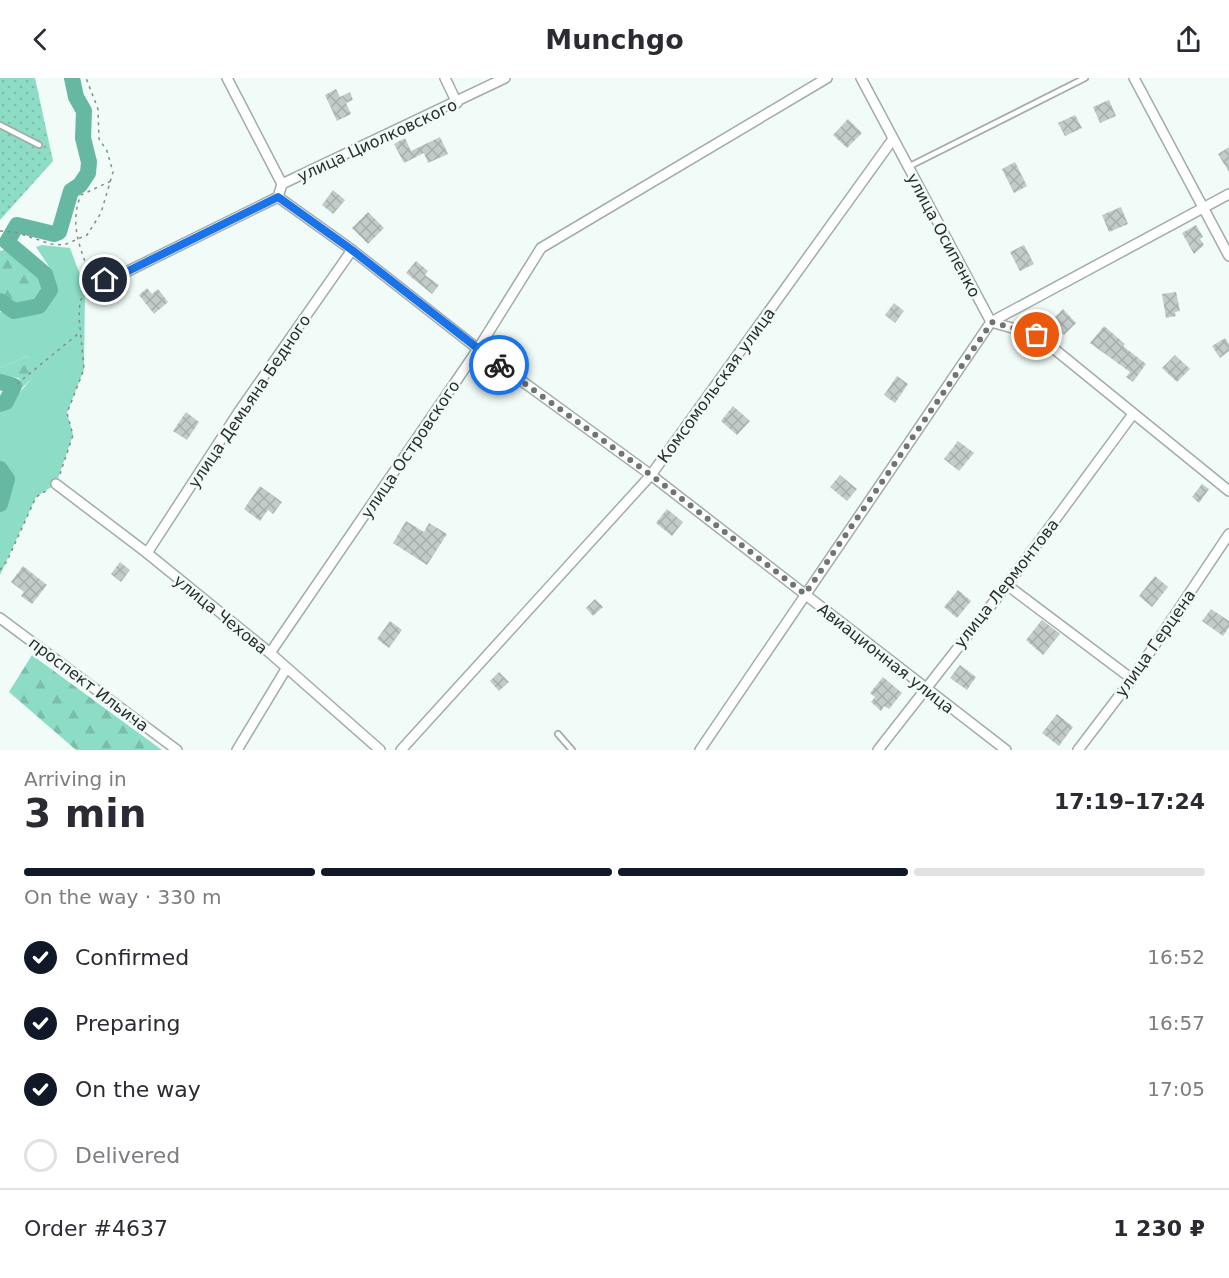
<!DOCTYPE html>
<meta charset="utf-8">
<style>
body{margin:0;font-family:"DejaVu Sans",sans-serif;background:#f7f7f7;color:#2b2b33;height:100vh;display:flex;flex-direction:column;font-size:22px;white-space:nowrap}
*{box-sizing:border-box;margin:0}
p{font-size:20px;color:#7c7c81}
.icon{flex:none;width:33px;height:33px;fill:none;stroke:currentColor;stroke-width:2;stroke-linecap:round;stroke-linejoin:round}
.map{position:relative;height:672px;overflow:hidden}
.details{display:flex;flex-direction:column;background:#fff;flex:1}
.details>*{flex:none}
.pin{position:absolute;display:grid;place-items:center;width:51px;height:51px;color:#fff;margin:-26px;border:3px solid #fff;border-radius:50%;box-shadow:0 2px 6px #0007}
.courier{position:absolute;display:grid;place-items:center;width:60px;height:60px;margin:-30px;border:4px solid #1a73e8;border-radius:50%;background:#fff;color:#222;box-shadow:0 2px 8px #0007}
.summary em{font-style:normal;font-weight:700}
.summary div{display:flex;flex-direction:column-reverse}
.summary{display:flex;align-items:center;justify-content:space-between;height:102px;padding:0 24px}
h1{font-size:39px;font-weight:700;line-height:45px}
.bar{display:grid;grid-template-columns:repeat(4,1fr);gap:9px 6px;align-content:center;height:72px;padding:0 24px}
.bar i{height:8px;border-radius:4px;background:#e1e1e2}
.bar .on{background:#111827}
.bar p{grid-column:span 4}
.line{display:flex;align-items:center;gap:15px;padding:0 24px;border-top:2px solid #e1e1e2}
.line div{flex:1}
ol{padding:0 24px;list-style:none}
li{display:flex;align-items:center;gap:18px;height:66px}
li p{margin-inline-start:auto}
li .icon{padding:6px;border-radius:50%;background:#111827;color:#fff;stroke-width:4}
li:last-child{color:#7c7c81}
li i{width:33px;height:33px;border:3px solid #e1e1e2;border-radius:50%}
header{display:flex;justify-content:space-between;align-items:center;height:78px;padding:0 24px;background:#fff;font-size:27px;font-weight:700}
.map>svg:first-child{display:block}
</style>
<header><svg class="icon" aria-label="back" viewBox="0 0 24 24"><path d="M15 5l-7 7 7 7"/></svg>Munchgo<svg class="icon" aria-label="share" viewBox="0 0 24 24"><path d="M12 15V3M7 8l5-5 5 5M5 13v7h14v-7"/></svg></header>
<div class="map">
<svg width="1229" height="672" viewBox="0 0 1229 672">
<defs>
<pattern id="forest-firs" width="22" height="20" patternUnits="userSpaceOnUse" patternTransform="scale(1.5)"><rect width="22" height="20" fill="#8ddcc6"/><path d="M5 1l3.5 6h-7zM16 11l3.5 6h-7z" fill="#7abdaa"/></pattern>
<pattern id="garden-dots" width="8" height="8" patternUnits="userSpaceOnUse" patternTransform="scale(1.5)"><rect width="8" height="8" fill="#8ddcc6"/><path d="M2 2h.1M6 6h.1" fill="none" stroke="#7abdaa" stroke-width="1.8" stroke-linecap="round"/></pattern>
<pattern id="building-cross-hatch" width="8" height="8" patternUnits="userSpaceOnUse" patternTransform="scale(1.5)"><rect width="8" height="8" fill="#c2cbc8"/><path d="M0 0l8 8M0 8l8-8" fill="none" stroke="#a7afac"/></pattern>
</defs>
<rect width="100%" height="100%" fill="#f1fbf8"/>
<!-- green -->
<path fill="#8ddcc6" d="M42 167 70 170 85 210 84 291 67 335 73 357 56 406 36 419 0 497V433L6 424 12 399 0 384V332L9 327 37 294 27 278 0 290V234C26 238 39 232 56 213L52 193 36 169Z"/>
<!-- forest -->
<g fill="url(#forest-firs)">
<path d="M10 170C30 188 50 194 38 223L15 227 0 218V173Z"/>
<path d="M27 278 38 294 22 310 19 300 0 298V290Z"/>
<path d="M32 577 162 672H76L9 614Z"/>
</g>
<!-- garden -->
<path fill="url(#garden-dots)" d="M0 0H35L53 83 0 142Z"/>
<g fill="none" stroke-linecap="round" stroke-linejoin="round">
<!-- river -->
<g stroke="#66b8a3" stroke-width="16">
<path d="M0 223 14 233 39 228 50 212 45 196 7 164 17 147 54 156 59 154 71 113 80 107 88 95 89 84 83 60 84 33 76 19 72 0"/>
<path d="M0 304 14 308 6 324 0 326"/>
<path d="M0 391 7 401 0 426"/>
</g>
</g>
<!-- building -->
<g fill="url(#building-cross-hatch)">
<path d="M336 11 340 19 350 14 353 22 346 25 351 36 337 43 325 17Z"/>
<path d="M1109 22 1116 38 1100 45 1093 29Z"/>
<path d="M1075 37 1082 50 1065 58 1058 45Z"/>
<path d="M848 41 862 55 847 70 833 57Z"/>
<path d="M440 59 448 76 428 85 424 75 404 85 394 66 405 60 411 73Z"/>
<path d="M1229 69V94L1218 76Z"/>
<path d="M1015 84 1027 108 1014 115 1002 91Z"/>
<path d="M333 112 345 122 333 136 322 127Z"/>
<path d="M1121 129 1128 146 1109 154 1102 137Z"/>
<path d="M368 134 384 150 368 166 352 150Z"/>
<path d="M1196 147 1203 159 1200 161 1204 167 1194 176 1182 155Z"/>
<path d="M1024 167 1034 186 1020 193 1010 174Z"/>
<path d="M416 183 428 193 425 197 439 207 432 216 406 195Z"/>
<path d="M147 210 152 216 158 211 168 224 154 236 139 217Z"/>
<path d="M1176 214 1180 233 1175 234 1176 238 1166 240 1162 216Z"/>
<path d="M894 225 904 233 895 245 885 237Z"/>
<path d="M1063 231 1076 245 1064 257 1050 244Z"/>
<path d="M1104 248 1125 266 1123 268 1146 286 1133 304 1126 299 1130 294 1090 265Z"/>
<path d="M1225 260 1229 266V273L1220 280 1212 268Z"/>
<path d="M1175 277 1190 291 1177 304 1162 290Z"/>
<path d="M897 298 908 306 895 325 884 317Z"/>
<path d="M733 328 750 343 737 357 721 343Z"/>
<path d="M186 334 199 344 187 362 173 353Z"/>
<path d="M958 363 974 375 959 393 944 381Z"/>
<path d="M840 397 857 411 847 423 830 409Z"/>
<path d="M1202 406 1209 411 1199 425 1192 419Z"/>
<path d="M260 408 282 424 273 436 268 432 260 443 244 431Z"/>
<path d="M667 431 683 444 672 458 656 445Z"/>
<path d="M406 443 424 454 429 445 447 456 427 487 393 465Z"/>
<path d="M120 484 130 492 121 504 111 496Z"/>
<path d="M23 488 47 507 32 526 21 518 24 514 11 504Z"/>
<path d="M1155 498 1168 509 1152 529 1139 518Z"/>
<path d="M958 512 971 523 957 540 944 529Z"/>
<path d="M595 521 603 529 593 538 586 530Z"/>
<path d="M1211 531 1229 543V549L1223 558 1202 543Z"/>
<path d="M1042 542 1060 556 1043 577 1026 562Z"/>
<path d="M390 543 402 552 389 570 377 561Z"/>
<path d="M960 587 976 599 967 612 950 600Z"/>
<path d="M499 594 509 604 499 613 490 603Z"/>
<path d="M883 599 902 615 889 631 884 628 881 633 871 624 875 619 870 615Z"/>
<path d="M1057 636 1073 649 1059 668 1042 655Z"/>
</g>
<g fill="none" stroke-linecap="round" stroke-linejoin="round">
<!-- service casing -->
<g stroke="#a3aca9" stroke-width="8">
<g id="service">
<path d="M0 47 39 67"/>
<path d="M908 89 1085 0"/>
<path d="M558 656 572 672"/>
</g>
</g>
<!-- minor casing -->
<g stroke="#a3aca9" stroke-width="12">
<g id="minor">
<path d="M227 0 282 106"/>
<path d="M445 0 457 25"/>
<path d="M861 0 991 244 1037 257 1229 413"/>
<path d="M1134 0 1229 178"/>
<path d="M278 119 352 172 478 271 651 397 1006 672"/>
<path d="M93 205 118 198 278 119 282 106 505 0"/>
<path d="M56 406 147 475 270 575 380 672"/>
<path d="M147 475 240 332 352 172"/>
<path d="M1007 507 1132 601"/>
<path d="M0 540 177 672"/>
<path d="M270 575 478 271 541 170 827 0"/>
<path d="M237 672 286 591"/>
<path d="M401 672 651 397 893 61"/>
<path d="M700 672 991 244 1229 116"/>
<path d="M878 672 1007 507 1133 336"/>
<path d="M1078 672 1132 601 1229 456"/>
</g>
</g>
<!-- path -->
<g stroke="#858c8a" stroke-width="1.5" stroke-dasharray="3 4.5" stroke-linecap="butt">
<path d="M0 153 15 154 51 166 64 167 87 157 101 135 113 94 107 73 99 61 98 31 86 0"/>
<path d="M90 197C80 170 69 145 81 117L111 103"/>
<path d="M17 306 79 255"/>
<path d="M60 396 73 357 67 335 84 291 79 239 80 223 88 211"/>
<path d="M0 492 7 483 36 419 49 411"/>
</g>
<!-- service -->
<use href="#service" stroke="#fff" stroke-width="4.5"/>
<!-- minor -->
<use href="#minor" stroke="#fff" stroke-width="9"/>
</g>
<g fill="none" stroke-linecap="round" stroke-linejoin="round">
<!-- done -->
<path stroke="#707573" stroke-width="6" stroke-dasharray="0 10.8" d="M499 287 651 397 805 516 992 244 1037 257"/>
<!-- route -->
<path stroke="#1a73e8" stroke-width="8" d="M105 202 118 198 278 119 352 172 499 287"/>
</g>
<g text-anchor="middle" stroke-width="5" stroke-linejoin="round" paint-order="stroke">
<!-- street labels -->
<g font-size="16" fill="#2a2d2c" stroke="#f1fbf8">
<text transform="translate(377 62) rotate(-25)" y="6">улица Циолковского</text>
<text transform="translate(944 157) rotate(62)" y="6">улица Осипенко</text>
<text transform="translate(716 307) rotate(-54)" y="6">Комсомольская улица</text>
<text transform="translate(249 323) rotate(-56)" y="6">улица Демьяна Бедного</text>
<text transform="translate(410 371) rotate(-56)" y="6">улица Островского</text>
<text transform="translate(1006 505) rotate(-52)" y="6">улица Лермонтова</text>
<text transform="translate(221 536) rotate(39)" y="6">улица Чехова</text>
<text transform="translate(1155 565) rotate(-55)" y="6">улица Герцена</text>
<text transform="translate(886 580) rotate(38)" y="6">Авиационная улица</text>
<text transform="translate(89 606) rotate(37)" y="6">проспект Ильича</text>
</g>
</g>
</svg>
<div class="pin" style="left:1037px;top:257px;background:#ea580c"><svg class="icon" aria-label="bag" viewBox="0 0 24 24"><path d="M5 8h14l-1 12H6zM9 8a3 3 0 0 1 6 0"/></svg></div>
<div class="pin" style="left:105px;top:202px;background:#1f2937"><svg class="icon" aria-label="home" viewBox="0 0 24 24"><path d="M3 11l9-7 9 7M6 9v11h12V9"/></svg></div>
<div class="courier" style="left:499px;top:287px"><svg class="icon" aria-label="bike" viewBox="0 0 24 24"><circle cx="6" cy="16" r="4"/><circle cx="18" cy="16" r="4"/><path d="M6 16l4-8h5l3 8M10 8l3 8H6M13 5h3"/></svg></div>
</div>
<section class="details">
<div class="summary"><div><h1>3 min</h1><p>Arriving in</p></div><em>17:19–17:24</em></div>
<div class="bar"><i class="on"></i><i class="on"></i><i class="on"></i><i></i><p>On the way · 330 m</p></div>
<ol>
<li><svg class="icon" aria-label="check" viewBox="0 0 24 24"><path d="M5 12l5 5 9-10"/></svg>Confirmed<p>16:52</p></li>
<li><svg class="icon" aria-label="check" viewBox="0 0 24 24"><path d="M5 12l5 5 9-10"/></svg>Preparing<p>16:57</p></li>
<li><svg class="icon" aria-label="check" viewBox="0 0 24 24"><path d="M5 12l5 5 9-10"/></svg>On the way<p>17:05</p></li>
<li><i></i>Delivered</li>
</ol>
<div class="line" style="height:78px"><div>Order #4637</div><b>1 230 ₽</b></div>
</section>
